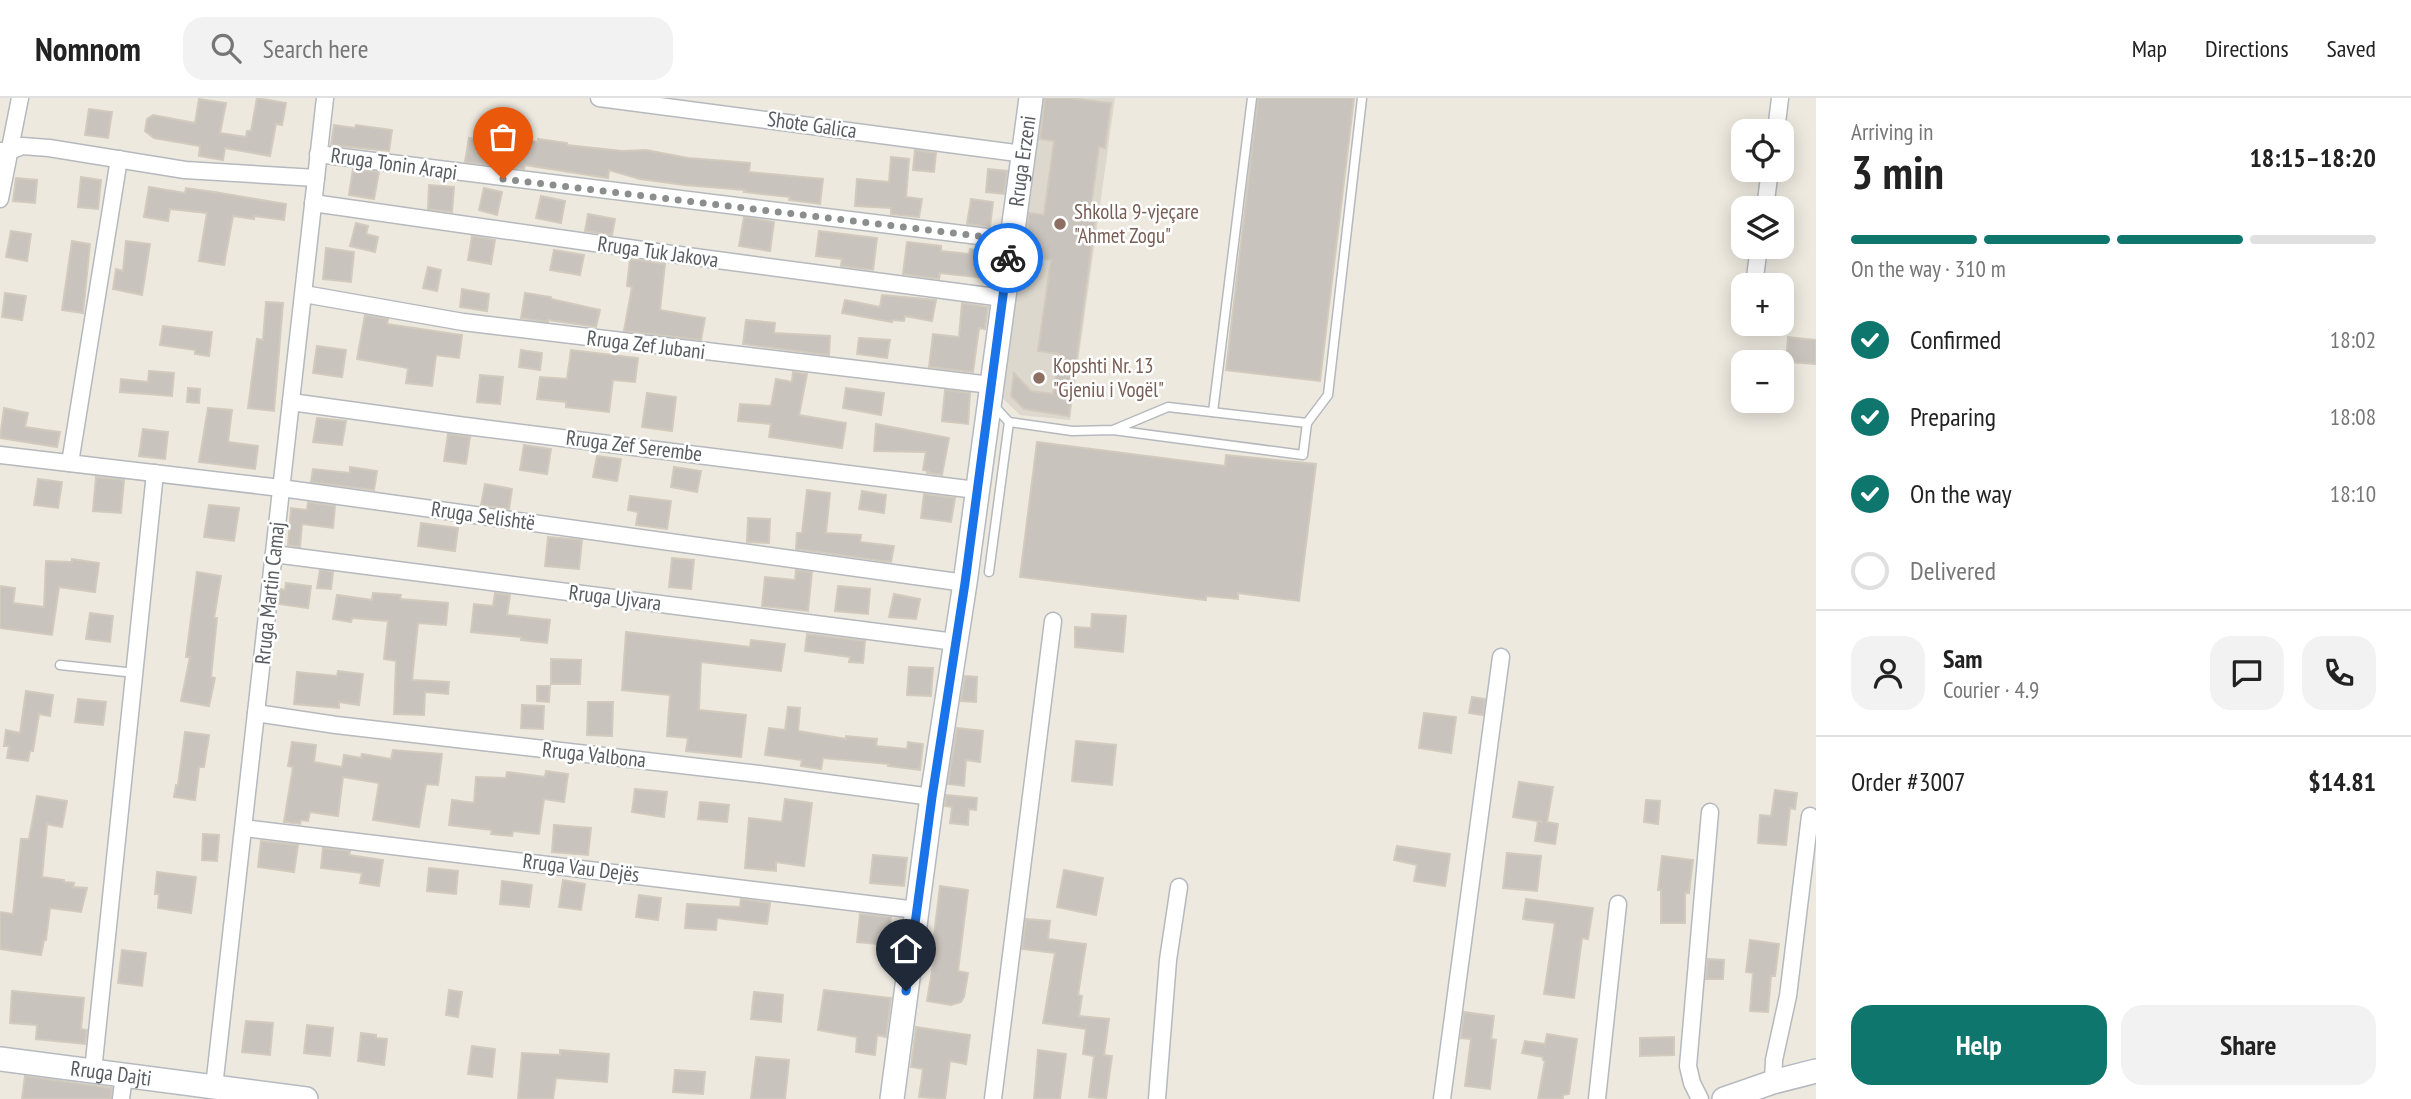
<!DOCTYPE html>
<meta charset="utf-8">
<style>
body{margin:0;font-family:"PT Sans Narrow",sans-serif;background:#f2f2f2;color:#222;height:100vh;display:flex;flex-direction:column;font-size:26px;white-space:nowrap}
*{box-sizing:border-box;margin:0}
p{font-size:23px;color:#767676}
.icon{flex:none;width:38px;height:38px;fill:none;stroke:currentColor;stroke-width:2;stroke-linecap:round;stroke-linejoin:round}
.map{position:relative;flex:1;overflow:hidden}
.drawer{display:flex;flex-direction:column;background:#fff;width:595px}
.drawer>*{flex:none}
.buttons{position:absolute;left:1731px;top:21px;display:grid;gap:14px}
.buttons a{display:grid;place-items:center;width:63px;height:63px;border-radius:14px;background:#fff;box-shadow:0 4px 18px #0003;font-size:35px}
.pin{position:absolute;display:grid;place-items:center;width:60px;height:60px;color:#fff;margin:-72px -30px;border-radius:50% 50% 50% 0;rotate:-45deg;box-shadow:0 0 7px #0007}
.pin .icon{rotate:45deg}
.courier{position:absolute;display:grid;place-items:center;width:70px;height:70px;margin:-35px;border:5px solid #1a73e8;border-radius:50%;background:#fff;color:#222;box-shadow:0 2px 9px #0007}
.head em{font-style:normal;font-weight:700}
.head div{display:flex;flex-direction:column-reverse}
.head{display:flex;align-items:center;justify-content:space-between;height:119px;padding:0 35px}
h1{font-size:46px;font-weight:700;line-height:52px}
.bar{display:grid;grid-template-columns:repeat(4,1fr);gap:10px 7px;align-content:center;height:84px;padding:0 35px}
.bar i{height:9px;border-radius:5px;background:#e0e0e0}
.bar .current{background:#0f766e}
.bar p{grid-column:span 4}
.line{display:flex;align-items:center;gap:18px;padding:0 35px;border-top:2px solid #e0e0e0}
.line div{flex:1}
.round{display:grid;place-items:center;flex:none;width:74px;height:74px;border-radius:21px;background:#f2f2f2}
ol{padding:0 35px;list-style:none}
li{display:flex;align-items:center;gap:21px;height:77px}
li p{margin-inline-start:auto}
li .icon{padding:7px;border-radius:50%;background:#0f766e;color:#fff;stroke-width:4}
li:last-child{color:#767676}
li i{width:38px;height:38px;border:4px solid #e0e0e0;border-radius:50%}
.button{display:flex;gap:14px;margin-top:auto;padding:14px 35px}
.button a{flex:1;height:80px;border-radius:21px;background:#0f766e;color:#fff;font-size:28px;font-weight:700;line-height:80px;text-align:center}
.button a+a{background:#f2f2f2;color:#222}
header{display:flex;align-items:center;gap:42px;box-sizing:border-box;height:98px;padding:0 35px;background:#fff;border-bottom:2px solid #e0e0e0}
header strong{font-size:33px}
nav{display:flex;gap:38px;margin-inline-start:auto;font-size:24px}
.search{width:490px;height:63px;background:#f2f2f2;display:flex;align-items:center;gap:18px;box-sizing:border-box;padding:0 24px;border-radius:21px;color:#767676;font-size:26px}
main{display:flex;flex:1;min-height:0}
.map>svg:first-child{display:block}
</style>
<header>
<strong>Nomnom</strong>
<div class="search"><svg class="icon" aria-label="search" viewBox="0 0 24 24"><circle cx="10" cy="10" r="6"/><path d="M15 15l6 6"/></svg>Search here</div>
<nav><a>Map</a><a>Directions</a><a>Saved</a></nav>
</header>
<main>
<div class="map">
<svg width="1816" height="1001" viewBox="0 0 1816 1001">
<rect width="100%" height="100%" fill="#ede9df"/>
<!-- education -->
<path fill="#dcd8ce" d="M1040 0H1115L1070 322 1020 317 1000 298Z"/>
<!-- building -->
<g fill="#c8c3bc" stroke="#d2cabd" stroke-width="2">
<path d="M257 0 286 5 282 27 276 26 270 58 225 50 223 62 199 58 200 48 154 40 145 33 147 21 153 17 195 25 199 1 226 5 220 35 246 39 247 33H251Z"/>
<path d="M1045 0H1070L1111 5 1105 50 1099 49 1089 123H1095L1069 318 1024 311 1011 298 1014 275 1031 293 1053 296 1059 256 1038 253 1051 162 1024 159 1029 115 1044 117 1054 43 1040 41Z"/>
<path d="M1258 0H1354L1320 283 1226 272Z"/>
<path d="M89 11 112 14 108 40 85 37Z"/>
<path d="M334 27 355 30 356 27 392 32 389 53 331 47Z"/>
<path d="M504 39 538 44V41L567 45V47L622 53 646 52 688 60 750 65 749 74 823 81 820 106 789 102 790 99 744 94 745 92 685 87 640 81 609 72 608 80 525 67 524 71 465 64 469 40 503 45Z"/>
<path d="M915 52 936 55 934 74 913 72Z"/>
<path d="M891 59 909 61 906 99 922 101 919 119 891 116V110L855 108 857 81 889 84Z"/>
<path d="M353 71 379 74 374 101 349 97Z"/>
<path d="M988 71 1007 73 1004 96 986 94Z"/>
<path d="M81 79 101 82 98 111 78 109Z"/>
<path d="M16 80 37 82 35 105 13 103Z"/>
<path d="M429 87 454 89 452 114 428 111Z"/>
<path d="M149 89 185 95 186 90 214 94 286 106 284 122 254 118V121L233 118 224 167 199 163 207 115 170 111 168 123 144 119Z"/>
<path d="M484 90 502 94 497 117 479 112Z"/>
<path d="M541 98 565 103 561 125 536 120Z"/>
<path d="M971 101 993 104 990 129 967 126Z"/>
<path d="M588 116 615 121 612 137 585 133Z"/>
<path d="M744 119 774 124 770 153 739 148Z"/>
<path d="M356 125 368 128 366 136 378 139 375 154 350 148Z"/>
<path d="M11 133 31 136 27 163 6 159Z"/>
<path d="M819 133 877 140 873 172 841 168 842 161 816 158Z"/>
<path d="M472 138 495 142 491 166 468 162Z"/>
<path d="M72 143 90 146 83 215 62 212Z"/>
<path d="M126 143 150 146 142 197 113 191 116 171 123 173Z"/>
<path d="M907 144 941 148V153L969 156 970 151 987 153 984 180 940 175 939 181 903 176Z"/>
<path d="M326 150 354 154 351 184 323 181Z"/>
<path d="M554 152 584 157 580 177 550 172Z"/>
<path d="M630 161 665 166 660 212 705 220 701 242 624 233 632 189 627 188Z"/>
<path d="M428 169 441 172 437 193 423 190Z"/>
<path d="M462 191 489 196 487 213 460 209Z"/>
<path d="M5 195 26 198 22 222 2 219Z"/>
<path d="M525 195 551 199V201L600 212 596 229 548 222V224L521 220Z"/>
<path d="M882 197 936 202 932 223 905 218 904 223 892 222V224L842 215 845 202 880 209Z"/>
<path d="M266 204 283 205 274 313 248 310 257 241 263 242Z"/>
<path d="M962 205 988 209 985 231 979 230 973 274 929 269 933 236 959 239Z"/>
<path d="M365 217 388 221 387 226 462 237 459 260 436 257 432 288 406 285 408 270 357 261Z"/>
<path d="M746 222 775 225 774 235 830 238 829 257 743 246Z"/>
<path d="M163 228 212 234 209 258 195 256V252L160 247Z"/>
<path d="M1788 239 1816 242V266L1786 264Z"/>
<path d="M859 240 890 242 887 260 857 256Z"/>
<path d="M317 248 346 252 342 279 313 275Z"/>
<path d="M521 252 542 255 540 272 519 269Z"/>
<path d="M571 252 638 260 635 284 613 282 609 314 566 309V304L537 301 540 279 567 281Z"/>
<path d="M149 273 174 275 172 298 120 294 121 281 148 284Z"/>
<path d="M793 274 807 276 799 317 846 325 842 350 769 339 771 326 738 323 740 306 771 308 776 281 792 284Z"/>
<path d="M480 277 503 279 500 306 477 304Z"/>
<path d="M188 290 200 291 199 305 187 304Z"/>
<path d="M846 290 884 295 881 317 843 310Z"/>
<path d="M945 292 970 295 968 326 942 323Z"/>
<path d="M647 295 676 299 672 333 642 329Z"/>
<path d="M4 310 28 315 25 329 60 334 57 349 0 340Z"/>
<path d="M208 310 232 312 228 344 258 348 255 371 199 364Z"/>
<path d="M317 320 346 323 342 347 313 344Z"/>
<path d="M876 326 949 340 942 377 927 375 928 373 923 372 926 354 874 353Z"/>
<path d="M143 331 168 334 165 361 139 358Z"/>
<path d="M448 336 470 339 466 366 444 363Z"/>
<path d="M1037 344 1225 368 1226 357 1316 366 1299 503 1238 495V501L1206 498V502L1020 479Z"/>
<path d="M524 347 551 351 547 376 520 372Z"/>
<path d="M597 358 621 361 617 383 593 379Z"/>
<path d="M350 369 377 373 374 392 311 384 313 371 350 375Z"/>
<path d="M674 369 701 373 697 394 671 389Z"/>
<path d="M96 379 124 382 121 415 93 413Z"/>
<path d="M38 381 62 384 58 410 34 407Z"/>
<path d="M485 386 512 391 509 411 481 407Z"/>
<path d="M807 392 830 395 826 435 861 437 860 444 894 448 891 464 796 451 797 435H802Z"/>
<path d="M862 393 886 397 884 415 859 411Z"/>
<path d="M924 396 955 400 951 424 921 420Z"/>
<path d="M630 398 671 403 667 431 636 427 638 414 628 412Z"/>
<path d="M308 404 335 408 333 430 302 426 300 449 288 447 291 410 307 412Z"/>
<path d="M209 407 239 410 234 443 204 439Z"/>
<path d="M748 420 770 421 769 445 747 444Z"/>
<path d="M421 425 458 430 455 453 418 448Z"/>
<path d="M548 439 582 442 579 471 545 468Z"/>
<path d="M672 460 694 462 691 491 669 489Z"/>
<path d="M72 461 99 465 95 494 59 489 52 537 0 530V488L15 490 13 505 44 509 46 463 72 464Z"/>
<path d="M320 472 333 474 331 491 317 490Z"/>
<path d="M796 472 812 474 808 513 762 508 765 479 795 482Z"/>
<path d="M197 474 221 478 214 520H217L211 579 215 580 209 608 181 603 190 559H186Z"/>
<path d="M286 485 311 488 308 510 279 506 280 491 285 492Z"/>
<path d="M838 488 870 491 868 516 835 513Z"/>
<path d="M373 495 401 497 400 501 448 505 446 527 418 525 412 582 449 584 448 596 425 594 424 617 394 616 396 563 384 561 388 523 352 520 351 524 333 521 337 497 372 502Z"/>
<path d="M495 495 510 497 507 517 550 522 547 545 521 542V539L471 534 474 506 493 508Z"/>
<path d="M894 496 920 501 916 521 889 519Z"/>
<path d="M90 515 113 518 110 544 86 541Z"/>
<path d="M1092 516 1126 518 1123 554 1075 549V529L1091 530Z"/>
<path d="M626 534 750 549 751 542 785 546 781 573 701 564 699 612 746 617 741 659 686 653 688 640 667 638 670 597 622 592Z"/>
<path d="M807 536 865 543 863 565 849 564 850 559 805 553Z"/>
<path d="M551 561 581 562 580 586H551Z"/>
<path d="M909 569 933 570 931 598 907 597Z"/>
<path d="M338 573 363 576 359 607 339 604V610L294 606 297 574 337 578Z"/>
<path d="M965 578 977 579 976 604 961 603Z"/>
<path d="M537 588H550L549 604 537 603Z"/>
<path d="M26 593 53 597 50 618 39 616 33 653H30L28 663 7 660 9 648H4L6 632 20 635Z"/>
<path d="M1472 599 1485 601 1483 617 1469 615Z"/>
<path d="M78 601 106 604 103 627 75 624Z"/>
<path d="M588 604H613L612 638 587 637Z"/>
<path d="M522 607 544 608 543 631 521 630Z"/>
<path d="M788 609 800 610 798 633 846 641V638L877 641 876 648 907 651 908 644 923 646 920 672 888 668 889 666 823 660 821 671 801 668 802 662 765 657 769 630 785 632Z"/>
<path d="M1424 615 1456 619 1451 655 1419 650Z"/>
<path d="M957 630 983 633 980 664 966 662 964 688 948 686Z"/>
<path d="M185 634 209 637 204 669H199L195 702 174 699 176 687H178Z"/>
<path d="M1076 643 1116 647 1112 687 1072 683Z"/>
<path d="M292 644 316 647 314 664 342 669 344 657 361 660 362 656 391 661 393 652 442 656 438 687 426 686 419 729 373 722 379 685 343 679 338 718 310 714 308 723 301 722 300 726 284 724 293 669 288 668Z"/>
<path d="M546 673 568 676 564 704 544 701 539 736 513 733 512 738 491 736 492 732 449 727 452 702 474 705 476 679 506 680 507 674 545 679Z"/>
<path d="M1519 684 1553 689 1547 724 1558 726 1555 746 1535 743 1538 723 1543 724 1513 719Z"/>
<path d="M635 691 667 694 664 719 632 714Z"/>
<path d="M1775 692 1797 695 1795 711 1790 710 1786 747 1758 745 1760 717 1771 718Z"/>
<path d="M946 697 977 700 976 712 969 711 968 727 950 725 952 709 945 708Z"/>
<path d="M37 698 67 703 62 729 47 726 42 779 64 782V784L74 785 73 789 87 790 81 814 50 810 46 842H44L41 857 0 851V814L13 816 21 741H29Z"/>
<path d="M785 701 812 705 804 768 776 764V773L745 770 749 720 782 724Z"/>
<path d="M1646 702 1660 703 1658 726 1644 724Z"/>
<path d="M700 704 729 707 727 724 698 721Z"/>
<path d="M554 727 591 730 588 757 552 754Z"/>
<path d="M203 736 219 737 217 763 202 762Z"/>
<path d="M261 743 298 747 294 774 258 769Z"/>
<path d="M1397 748 1450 756 1445 788 1414 783 1417 767 1394 762Z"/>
<path d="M323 750 350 753 349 757 383 762 379 788 360 785 362 775 321 770Z"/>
<path d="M1507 755 1541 758 1537 793 1503 790Z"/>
<path d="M873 757 907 760 904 788 870 785Z"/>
<path d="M1662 758 1693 762 1689 795H1685V825H1661V792H1658Z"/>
<path d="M429 770 458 773 456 796 427 793Z"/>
<path d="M1064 772 1103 780 1096 817 1057 809Z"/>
<path d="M157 774 196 779 191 815 158 810 159 796H155Z"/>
<path d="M563 782 585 786 581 812 559 809Z"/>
<path d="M502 783 532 787 529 809 500 806Z"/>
<path d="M940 788 968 792 958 873 968 875 964 899 961 904 951 907 927 903 934 861 925 860 928 837H934Z"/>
<path d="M639 797 661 800 658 822 636 819Z"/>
<path d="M741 801 770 805 767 826 717 820 716 832 685 830 687 806 740 809Z"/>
<path d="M1526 801 1593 810 1588 841 1582 840 1574 900 1544 896 1555 825 1523 821Z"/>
<path d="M860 816 891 819 888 847 857 844Z"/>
<path d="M1026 821 1050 823 1048 841 1086 846 1078 897 1082 898 1079 918 1109 921 1104 957 1112 958 1106 1001 1089 999 1094 958 1083 956 1086 931 1043 925 1055 855 1022 851Z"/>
<path d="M1750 842 1779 846 1775 878H1771L1768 914 1750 913 1753 875 1746 874Z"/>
<path d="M122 852 146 855 142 888 118 885Z"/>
<path d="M1708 861 1724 862 1723 881H1706Z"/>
<path d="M449 892 462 894 458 919 446 917Z"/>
<path d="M824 892 891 900 886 939 877 937 875 957 856 954 857 939 818 932Z"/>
<path d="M12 893 84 900 81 931 87 932 85 946 36 941 37 927 10 925Z"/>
<path d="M754 894 783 897 781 924 751 921Z"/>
<path d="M1464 914 1494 918 1491 941 1496 942 1490 991 1465 988 1471 941 1461 940Z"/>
<path d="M246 923 273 925 270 957 242 954Z"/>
<path d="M307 927 333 930 330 958 304 955Z"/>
<path d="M916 929 970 937 966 966 950 963 945 1001 919 999 923 971 911 969Z"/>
<path d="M361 935 376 937V940L387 941 384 967 358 963Z"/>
<path d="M1547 936 1577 941 1569 996 1563 997V1001H1538L1545 963 1543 962V959L1522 955 1525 943 1545 946Z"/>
<path d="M1674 939V957L1640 958V940Z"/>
<path d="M472 948 495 951 492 979 468 976Z"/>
<path d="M560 952 609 956 607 984 556 980 553 1001H518L522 955 560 957Z"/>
<path d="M1038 952 1066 956 1060 1001H1034Z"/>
<path d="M756 959 789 962 785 1001H751Z"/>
<path d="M675 972 705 974 703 996 673 994Z"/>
<path d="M25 978 112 990 111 1001H22Z"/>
</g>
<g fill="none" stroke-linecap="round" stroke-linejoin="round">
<!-- lane casing -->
<g stroke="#b5b9be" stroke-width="11">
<g id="lane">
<path d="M993 307 1009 324 1072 333 1113 332 1303 357 1307 325 1168 309 1113 332"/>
<path d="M1213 314 1252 0"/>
<path d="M1307 325 1328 297 1362 0"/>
<path d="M989 474 1009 324"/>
<path d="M60 567 135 575"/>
</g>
</g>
<!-- street casing -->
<g stroke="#b5b9be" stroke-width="19">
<g id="street">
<path d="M599 0 1024 56"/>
<path d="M1776 33 1780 0"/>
<path d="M0 53H10L22 48 49 50 185 72 316 80"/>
<path d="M318 56 1011 142"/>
<path d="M0 101 20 0"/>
<path d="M313 105 657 154 1003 200"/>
<path d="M1765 110 1770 72"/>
<path d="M1754 187 1759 149"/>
<path d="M304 196 463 224 991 287"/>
<path d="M291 304 458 327 976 392"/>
<path d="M0 357 281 390 965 485"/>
<path d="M70 365 119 61"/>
<path d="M274 456 955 544"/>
<path d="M256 615 336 627 759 676 932 699"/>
<path d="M244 730 917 812"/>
<path d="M93 973 155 375"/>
<path d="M1773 984 1774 962 1788 898 1810 718"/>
<path d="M214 989 325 0"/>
<path d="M121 1001 124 977"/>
<path d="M993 1001 1053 523"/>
<path d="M1157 1001 1168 862 1179 789"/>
<path d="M1442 1001 1501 559"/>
<path d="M1597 1001 1618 806"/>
<path d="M1700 1001 1692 985 1688 968 1710 714"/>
</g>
</g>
<!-- secondary casing -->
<g stroke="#b5bac0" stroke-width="26">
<g id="secondary">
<path id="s1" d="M0 961 306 1001"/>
<path id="s2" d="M892 1001 932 699 965 485 1031 0"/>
<path d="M1724 1001 1773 984 1816 973"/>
</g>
</g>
<!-- lane -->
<use href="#lane" stroke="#fff" stroke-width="8"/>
<!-- street -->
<use href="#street" stroke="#fff" stroke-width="16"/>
<!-- secondary -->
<use href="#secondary" stroke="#fff" stroke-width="23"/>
</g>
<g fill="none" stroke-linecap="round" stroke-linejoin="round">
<!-- done -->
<path stroke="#8c8e8e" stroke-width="7" stroke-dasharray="0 12.6" d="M503 81 1011 142 1008 160"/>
<!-- route -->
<path stroke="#1a73e8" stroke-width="9" d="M906 893 932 699 965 485 1008 160"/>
</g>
<!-- markers -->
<g fill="#8d6e63" stroke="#fff" stroke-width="2.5">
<circle cx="1060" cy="126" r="7"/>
<circle cx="1039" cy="280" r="7"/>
</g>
<g text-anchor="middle" stroke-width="5" stroke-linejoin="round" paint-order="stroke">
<!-- street labels -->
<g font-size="21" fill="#585d62" stroke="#fff">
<text transform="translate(812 27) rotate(8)" y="7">Shote Galica</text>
<text dy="7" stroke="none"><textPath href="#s2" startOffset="947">Rruga Erzeni</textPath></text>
<text transform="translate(394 66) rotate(8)" y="7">Rruga Tonin Arapi</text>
<text transform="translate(658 154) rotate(8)" y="7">Rruga Tuk Jakova</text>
<text transform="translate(646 247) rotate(7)" y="7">Rruga Zef Jubani</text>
<text transform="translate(634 348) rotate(7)" y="7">Rruga Zef Serembe</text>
<text transform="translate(483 418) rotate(8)" y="7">Rruga Selishtë</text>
<text transform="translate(270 495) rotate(-84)" y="7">Rruga Martin Camaj</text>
<text transform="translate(615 500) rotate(7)" y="7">Rruga Ujvara</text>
<text transform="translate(594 657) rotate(6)" y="7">Rruga Valbona</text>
<text transform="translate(581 770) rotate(7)" y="7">Rruga Vau Dejës</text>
<text dy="7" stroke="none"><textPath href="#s1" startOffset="112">Rruga Dajti</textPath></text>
</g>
<!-- education labels -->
<g font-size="21" fill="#785e54" stroke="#fff" text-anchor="start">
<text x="1074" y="121">Shkolla 9-vjeçare<tspan x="1074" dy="24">"Ahmet Zogu"</tspan></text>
<text x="1053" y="275">Kopshti Nr. 13<tspan x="1053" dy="24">"Gjeniu i Vogël"</tspan></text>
</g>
</g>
</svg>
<div class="buttons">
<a><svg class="icon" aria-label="locate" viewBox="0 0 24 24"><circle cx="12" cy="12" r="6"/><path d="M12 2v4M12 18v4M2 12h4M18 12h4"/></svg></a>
<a><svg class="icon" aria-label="layers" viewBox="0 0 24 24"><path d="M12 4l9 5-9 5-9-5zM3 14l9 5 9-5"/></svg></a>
<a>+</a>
<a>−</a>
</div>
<div class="pin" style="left:503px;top:81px;background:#ea580c"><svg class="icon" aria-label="bag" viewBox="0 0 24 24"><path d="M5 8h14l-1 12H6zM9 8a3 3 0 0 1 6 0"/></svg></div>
<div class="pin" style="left:906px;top:893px;background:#1f2937"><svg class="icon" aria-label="home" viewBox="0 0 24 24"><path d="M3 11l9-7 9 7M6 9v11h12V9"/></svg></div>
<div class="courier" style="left:1008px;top:160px"><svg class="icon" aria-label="bike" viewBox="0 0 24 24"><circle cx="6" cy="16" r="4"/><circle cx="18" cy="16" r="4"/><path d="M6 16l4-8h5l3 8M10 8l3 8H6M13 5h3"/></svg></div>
</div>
<section class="drawer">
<div class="head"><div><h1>3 min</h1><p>Arriving in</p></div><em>18:15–18:20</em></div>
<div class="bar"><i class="current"></i><i class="current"></i><i class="current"></i><i></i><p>On the way · 310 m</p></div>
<ol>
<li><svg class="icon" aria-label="check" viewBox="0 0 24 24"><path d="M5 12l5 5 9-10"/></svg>Confirmed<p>18:02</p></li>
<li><svg class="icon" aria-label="check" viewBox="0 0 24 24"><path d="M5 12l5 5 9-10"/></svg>Preparing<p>18:08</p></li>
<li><svg class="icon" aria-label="check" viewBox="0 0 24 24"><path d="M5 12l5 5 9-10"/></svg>On the way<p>18:10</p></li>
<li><i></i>Delivered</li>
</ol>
<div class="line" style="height:126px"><a class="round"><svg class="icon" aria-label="person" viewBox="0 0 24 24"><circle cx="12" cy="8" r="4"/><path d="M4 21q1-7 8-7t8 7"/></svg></a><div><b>Sam</b><p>Courier · 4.9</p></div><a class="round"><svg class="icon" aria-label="chat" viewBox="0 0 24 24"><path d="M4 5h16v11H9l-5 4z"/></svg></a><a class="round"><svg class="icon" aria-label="phone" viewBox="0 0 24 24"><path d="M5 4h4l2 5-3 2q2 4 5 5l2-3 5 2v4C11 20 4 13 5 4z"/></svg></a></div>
<div class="line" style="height:91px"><div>Order #3007</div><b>$14.81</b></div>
<div class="button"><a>Help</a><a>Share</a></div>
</section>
</main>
